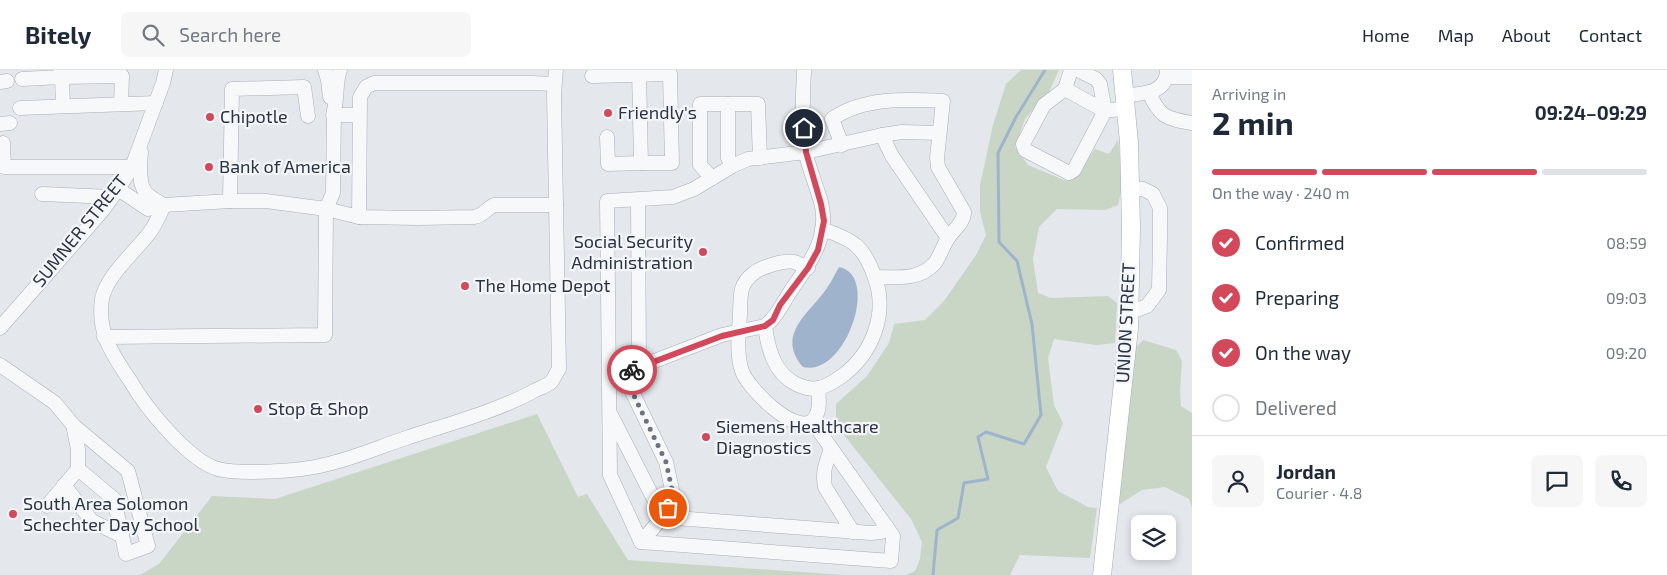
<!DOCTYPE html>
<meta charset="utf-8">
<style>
body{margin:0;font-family:"Exo 2",sans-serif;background:#f6f6f7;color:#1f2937;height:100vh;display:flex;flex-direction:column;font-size:19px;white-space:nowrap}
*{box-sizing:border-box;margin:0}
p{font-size:16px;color:#747a83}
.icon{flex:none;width:28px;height:28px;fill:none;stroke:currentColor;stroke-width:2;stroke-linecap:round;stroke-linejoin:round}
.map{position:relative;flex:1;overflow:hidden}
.sheet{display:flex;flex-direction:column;background:#fff;width:475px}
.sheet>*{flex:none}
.tools{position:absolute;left:1131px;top:445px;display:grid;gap:10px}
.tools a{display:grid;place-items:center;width:45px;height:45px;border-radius:8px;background:#fff;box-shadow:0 2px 8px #0003;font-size:25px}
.pin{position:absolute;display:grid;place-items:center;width:42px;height:42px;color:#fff;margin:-21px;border:2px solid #fff;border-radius:50%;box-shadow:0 1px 5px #0007}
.courier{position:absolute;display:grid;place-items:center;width:50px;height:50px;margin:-25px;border:4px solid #d1495b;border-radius:50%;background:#fff;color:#222;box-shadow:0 1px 6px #0007}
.head em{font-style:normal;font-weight:700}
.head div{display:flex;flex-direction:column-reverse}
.head{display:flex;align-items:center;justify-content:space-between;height:85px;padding:0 20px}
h1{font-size:32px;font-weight:700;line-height:38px}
.bar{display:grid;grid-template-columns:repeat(4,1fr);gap:8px 5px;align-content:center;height:60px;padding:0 20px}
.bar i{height:6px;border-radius:4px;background:#e0e1e3}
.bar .current{background:#d1495b}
.bar p{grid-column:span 4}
.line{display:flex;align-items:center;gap:12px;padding:0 20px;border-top:1px solid #e0e1e3}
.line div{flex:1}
.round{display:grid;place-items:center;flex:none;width:52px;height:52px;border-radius:8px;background:#f6f6f7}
ol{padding:0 20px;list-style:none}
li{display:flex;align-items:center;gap:15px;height:55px}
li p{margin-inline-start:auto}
li .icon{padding:5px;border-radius:50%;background:#d1495b;color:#fff;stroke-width:4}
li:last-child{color:#747a83}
li i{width:28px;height:28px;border:2px solid #e0e1e3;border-radius:50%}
header{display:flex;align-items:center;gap:30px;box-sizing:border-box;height:70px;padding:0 25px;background:#fff;border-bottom:1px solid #e0e1e3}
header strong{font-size:24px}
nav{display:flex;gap:28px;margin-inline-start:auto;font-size:18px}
.search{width:350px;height:45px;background:#f6f6f7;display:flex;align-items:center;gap:12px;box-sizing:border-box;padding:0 18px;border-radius:8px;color:#747a83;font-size:19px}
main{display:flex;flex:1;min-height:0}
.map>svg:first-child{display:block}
</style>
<header>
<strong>Bitely</strong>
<div class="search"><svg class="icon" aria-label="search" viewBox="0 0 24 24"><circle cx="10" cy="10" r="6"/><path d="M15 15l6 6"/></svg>Search here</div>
<nav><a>Home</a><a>Map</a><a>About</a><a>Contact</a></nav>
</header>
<main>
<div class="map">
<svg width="1192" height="505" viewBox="0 0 1192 505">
<rect width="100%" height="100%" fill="#e4e7ec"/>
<!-- green -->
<g fill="#c9d6c5">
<path d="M1021 0H1059L1049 22 1025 49 1015 77 1028 95 1066 111 1082 97 1095 79 1109 84 1118 70 1123 113 1118 135 1105 140 1057 139 1039 157 1033 189 1038 223 1051 228 1108 226 1117 233 1115 273 1096 275 1054 269 1048 288 1054 335 1063 353 1046 397 1058 421 1088 437 1097 438 1090 488 1020 485 1010 505H906L915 501 920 489 922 472 911 449 836 355V334L867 306 889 273 894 254 925 250 944 231 976 185 986 165 980 142V115L993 55 1006 14Z"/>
<path d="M1143 270 1176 280 1182 291 1180 321 1181 336 1192 343V438L1189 429 1165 417 1142 420 1120 434 1117 427 1123 393 1136 277Z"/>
<path d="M537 344 578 427 587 424 628 490 843 505H140L159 494 212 426 275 429Z"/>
</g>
<!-- water -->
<path fill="#9fb4cc" d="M839 197C881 205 845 308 803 297 775 264 810 243 827 218 832 211 835 204 839 197Z"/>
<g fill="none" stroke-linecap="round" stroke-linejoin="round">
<!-- stream -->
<path stroke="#9fb4cc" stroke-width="3" d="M933 505 937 460 958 448 964 413 988 409 978 367 986 362 1024 374 1041 345 1032 254 1017 191 999 172 998 83 1016 47 1045 0"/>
<!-- minor casing -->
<g stroke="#a9aeb7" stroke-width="15">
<g id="minor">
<path d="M61 0 62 7 122 6 121 34"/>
<path d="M325 0 328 10 330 27"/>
<path d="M804 0C803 26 801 55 805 81 809 98 816 115 821 132 830 166 810 193 792 219 783 232 777 247 765 256 768 279 774 303 796 314 803 317 810 320 818 318 826 317 835 311 842 306 872 284 888 244 875 208 864 176 854 170 822 159"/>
<path d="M1078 0 1096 9 1100 14 1105 41 1074 100 1069 103 1025 80 1023 74 1044 35 1065 19 1105 41 1127 38"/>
<path d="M592 6 670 4 672 93H641"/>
<path d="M1167 7H1192"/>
<path d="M22 9 62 7 63 36"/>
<path d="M0 12 7 11"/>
<path d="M554 14 531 13H374L366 17 360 27 359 147 418 148 474 147C483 146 486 139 494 135H556"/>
<path d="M1065 19 1071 0"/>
<path d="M1149 22C1159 47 1167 49 1192 53"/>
<path d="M1126 25C1144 24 1167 23 1167 0"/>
<path d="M728 34V88L732 96"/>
<path d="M20 38 156 33"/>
<path d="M333 45H359"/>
<path d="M0 54 10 53"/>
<path d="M882 65 902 62 939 63"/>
<path d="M607 67 608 94 641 93 639 0"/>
<path d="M3 73 4 97H132"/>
<path d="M842 75 832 49C863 27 907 29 943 31L937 88 938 97 964 142C964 153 954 159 948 168 943 176 940 186 935 193 919 211 896 207 875 207"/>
<path d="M141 82C140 94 138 114 146 123 151 128 158 132 164 135"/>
<path d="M712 108 700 95V34H758L760 88"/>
<path d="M118 119 148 139 164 135 230 131 232 19 304 17 308 46"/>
<path d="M42 124 112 127"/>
<path d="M638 130 639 297"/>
<path d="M230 131H266L326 139 359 147"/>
<path d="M164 135C160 144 156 154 150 162 136 181 106 206 102 229 97 264 113 285 131 312 146 338 189 391 218 399 241 405 300 401 324 395 352 389 379 377 406 368 448 354 495 342 534 321 539 318 547 316 551 312 554 309 556 303 559 299L554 24 556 0"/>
<path d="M808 198C803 196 798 193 794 192 784 190 761 197 754 203 738 215 741 226 740 244 739 262 736 284 742 301 747 317 794 365 812 351 821 343 819 329 818 318"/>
<path d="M1129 243 1147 236 1159 220 1160 167V138L1153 124 1143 119H1129"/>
<path d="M0 258 103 140 118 119 132 97 163 13 166 0"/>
<path d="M104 267 325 265 326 139 333 123 334 40C338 27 335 13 340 0"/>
<path d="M0 295 55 333 73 355 78 379V399L47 436"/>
<path d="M631 300 722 265 765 256"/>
<path d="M623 303 666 392 674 429 663 447 641 472"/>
<path d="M611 345 663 447 871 463 881 462 887 457"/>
<path d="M812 351 893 466 891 491 641 472 610 405 607 131 673 127 694 119 732 96 748 89 806 82 882 65 892 86 948 168"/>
<path d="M73 355 128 401 148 476 126 484 114 429 78 399"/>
<path d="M831 379C826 393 822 402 825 417L853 462"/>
<path d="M64 415 92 451 122 466"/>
</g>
</g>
<!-- major casing -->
<g stroke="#a3abb8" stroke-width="19">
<path id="major" d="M1102 505 1129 258 1131 158 1129 72 1122 0"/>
</g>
<!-- minor -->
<use href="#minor" stroke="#f7f8fa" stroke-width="14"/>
<!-- major -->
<use href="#major" stroke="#fff" stroke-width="18"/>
</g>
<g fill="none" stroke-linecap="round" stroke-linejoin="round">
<!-- done -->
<path stroke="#6c737f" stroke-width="5" stroke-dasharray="0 9" d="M632 300 623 303 666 392 674 429 668 438"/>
<!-- route -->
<path stroke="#d1495b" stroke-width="6" d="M632 300 722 266 765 256 773 250 780 235 808 198 818 180 824 151 821 134 806 82 804 58"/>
</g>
<!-- markers -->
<g fill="#d1495b" stroke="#f4f6f9" stroke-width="2">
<circle cx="608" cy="43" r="5"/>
<circle cx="210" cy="47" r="5"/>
<circle cx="209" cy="97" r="5"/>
<circle cx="703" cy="182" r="5"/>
<circle cx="465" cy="216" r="5"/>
<circle cx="258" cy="339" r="5"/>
<circle cx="706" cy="367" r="5"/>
<circle cx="13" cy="444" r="5"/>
</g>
<g text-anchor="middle" stroke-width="4.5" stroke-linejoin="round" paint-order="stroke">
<!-- poi labels -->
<g font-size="18" fill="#2b3445" stroke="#f4f6f9" text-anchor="start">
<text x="618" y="49">Friendly's</text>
<text x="220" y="53">Chipotle</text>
<text x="219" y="103">Bank of America</text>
<text x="693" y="178" text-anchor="end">Social Security<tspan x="693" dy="21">Administration</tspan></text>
<text x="475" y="222">The Home Depot</text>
<text x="268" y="345">Stop &amp; Shop</text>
<text x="716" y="363">Siemens Healthcare<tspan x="716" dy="21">Diagnostics</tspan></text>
<text x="23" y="440">South Area Solomon<tspan x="23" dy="21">Schechter Day School</tspan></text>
</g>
<!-- street labels -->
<g font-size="18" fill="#2b3445" stroke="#f4f6f9">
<text transform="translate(80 161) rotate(-51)" y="6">SUMNER STREET</text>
<text transform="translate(1126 253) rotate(-87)" y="6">UNION STREET</text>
</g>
</g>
</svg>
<div class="tools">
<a><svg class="icon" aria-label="layers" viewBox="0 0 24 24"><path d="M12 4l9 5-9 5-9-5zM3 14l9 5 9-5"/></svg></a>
</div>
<div class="pin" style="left:668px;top:438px;background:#ea580c"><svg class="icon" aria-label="bag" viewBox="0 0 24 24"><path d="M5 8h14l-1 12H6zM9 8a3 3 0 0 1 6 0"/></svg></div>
<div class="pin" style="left:804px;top:58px;background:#1f2937"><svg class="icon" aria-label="home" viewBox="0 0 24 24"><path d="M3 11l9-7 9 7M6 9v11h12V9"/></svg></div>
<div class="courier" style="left:632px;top:300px"><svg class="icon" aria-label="bike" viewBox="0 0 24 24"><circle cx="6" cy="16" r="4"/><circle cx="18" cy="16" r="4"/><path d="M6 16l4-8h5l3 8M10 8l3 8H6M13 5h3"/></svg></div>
</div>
<section class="sheet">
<div class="head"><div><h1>2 min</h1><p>Arriving in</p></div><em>09:24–09:29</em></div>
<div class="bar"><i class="current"></i><i class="current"></i><i class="current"></i><i></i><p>On the way · 240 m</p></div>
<ol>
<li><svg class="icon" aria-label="check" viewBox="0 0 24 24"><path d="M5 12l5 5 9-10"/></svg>Confirmed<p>08:59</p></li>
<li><svg class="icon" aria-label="check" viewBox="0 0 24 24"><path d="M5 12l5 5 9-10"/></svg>Preparing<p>09:03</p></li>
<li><svg class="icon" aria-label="check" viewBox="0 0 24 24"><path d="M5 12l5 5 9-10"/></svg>On the way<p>09:20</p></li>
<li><i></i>Delivered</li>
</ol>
<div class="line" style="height:90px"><a class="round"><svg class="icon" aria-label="person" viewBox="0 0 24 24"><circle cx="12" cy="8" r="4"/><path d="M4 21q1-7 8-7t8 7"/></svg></a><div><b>Jordan</b><p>Courier · 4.8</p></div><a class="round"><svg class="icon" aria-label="chat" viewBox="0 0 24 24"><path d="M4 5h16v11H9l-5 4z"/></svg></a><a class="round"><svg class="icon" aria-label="phone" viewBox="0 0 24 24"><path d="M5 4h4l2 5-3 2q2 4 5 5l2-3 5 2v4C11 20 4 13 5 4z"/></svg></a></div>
</section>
</main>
